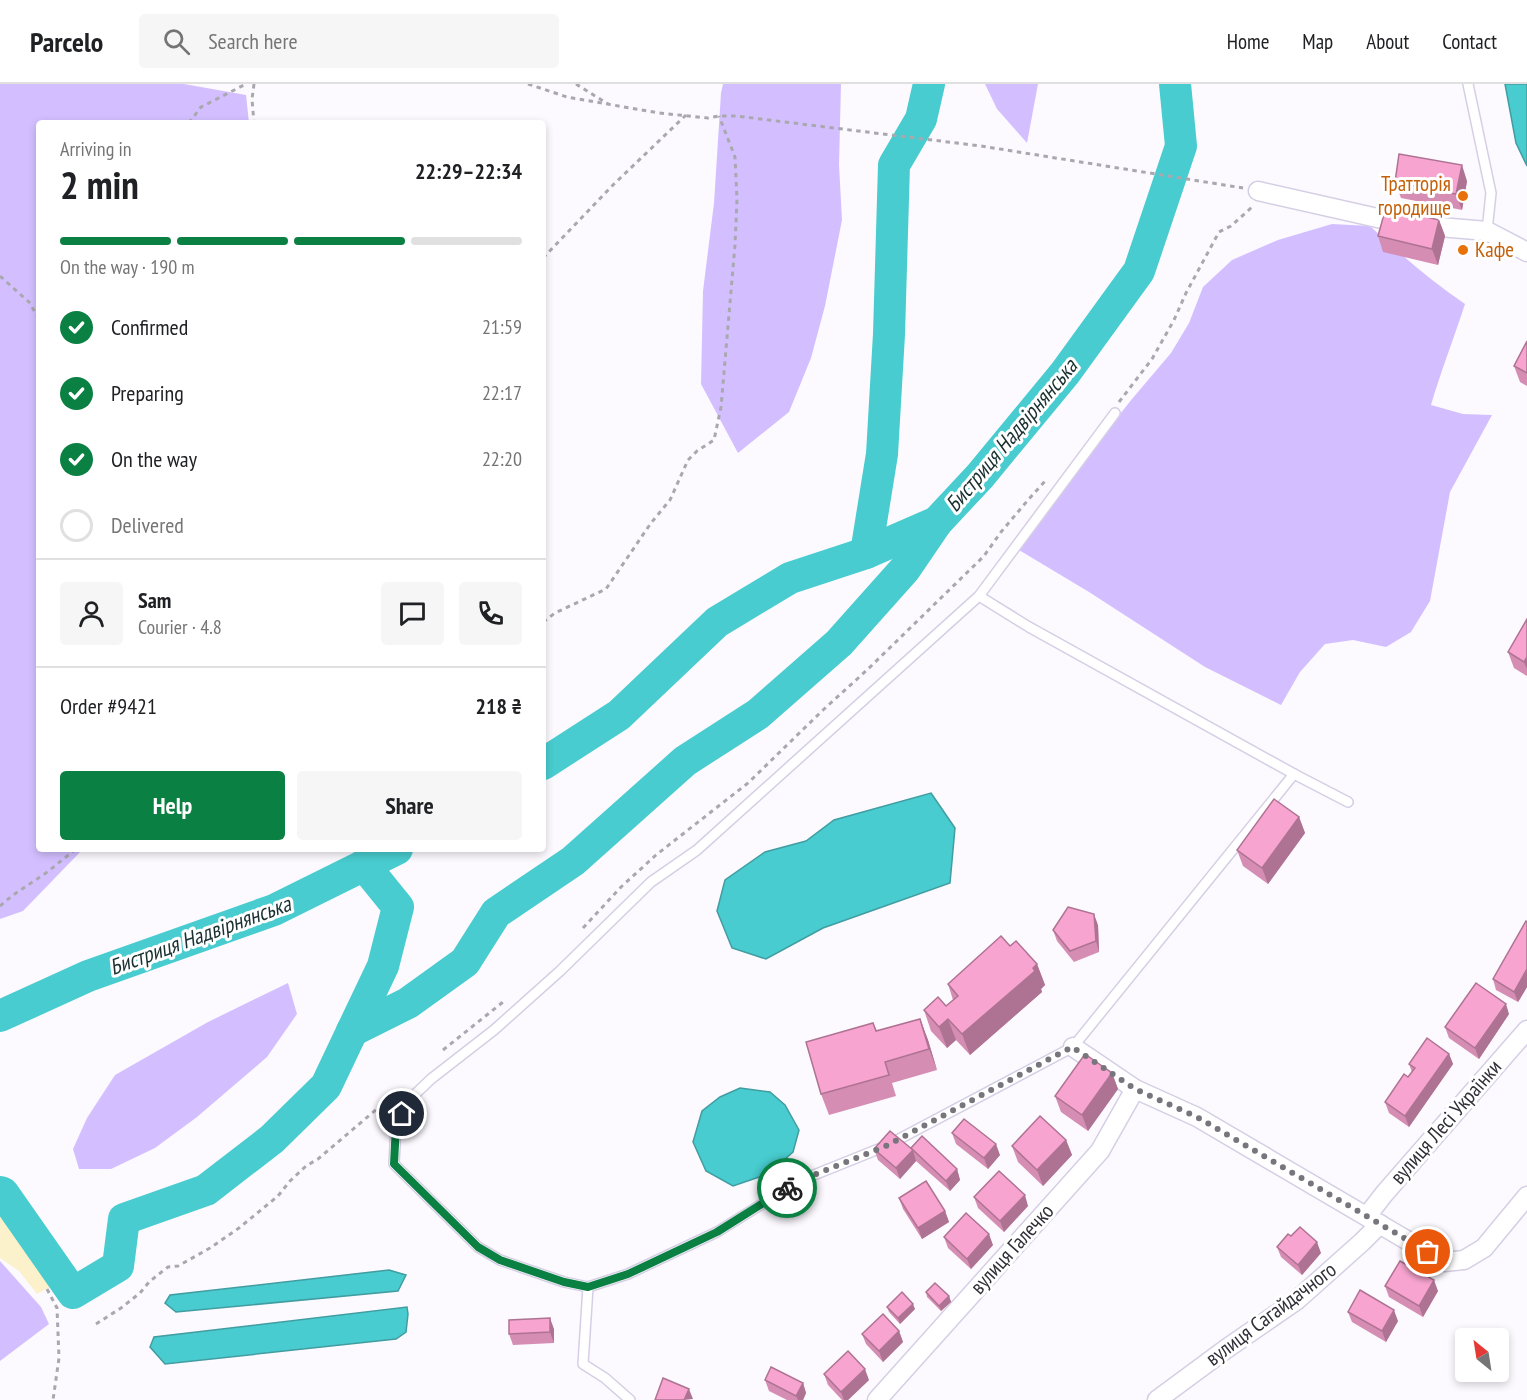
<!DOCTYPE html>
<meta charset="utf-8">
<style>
body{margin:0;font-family:"PT Sans Narrow",sans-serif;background:#f6f6f6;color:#202124;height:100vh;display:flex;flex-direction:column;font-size:22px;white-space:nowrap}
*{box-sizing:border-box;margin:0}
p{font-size:20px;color:#757577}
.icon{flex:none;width:33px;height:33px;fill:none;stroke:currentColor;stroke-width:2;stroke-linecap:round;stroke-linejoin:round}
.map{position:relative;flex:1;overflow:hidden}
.side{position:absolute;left:36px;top:36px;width:510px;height:732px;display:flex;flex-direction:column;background:#fff;border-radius:6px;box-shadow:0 3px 9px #0003}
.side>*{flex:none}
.needle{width:39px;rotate:330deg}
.controls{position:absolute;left:1455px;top:1244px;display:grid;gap:12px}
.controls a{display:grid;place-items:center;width:54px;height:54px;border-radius:6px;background:#fff;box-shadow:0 3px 9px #0003;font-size:30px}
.pin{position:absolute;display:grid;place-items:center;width:51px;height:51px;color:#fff;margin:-26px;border:3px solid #fff;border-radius:50%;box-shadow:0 2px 6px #0007}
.courier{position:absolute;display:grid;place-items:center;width:60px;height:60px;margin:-30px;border:4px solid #0b8043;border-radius:50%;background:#fff;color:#222;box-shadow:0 2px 8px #0007}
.summary em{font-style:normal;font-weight:700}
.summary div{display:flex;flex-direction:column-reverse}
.summary{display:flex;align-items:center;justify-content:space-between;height:102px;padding:0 24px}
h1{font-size:39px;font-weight:700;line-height:45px}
.bar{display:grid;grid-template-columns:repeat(4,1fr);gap:9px 6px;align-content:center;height:72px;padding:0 24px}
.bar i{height:8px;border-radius:4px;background:#e0e0e0}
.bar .selected{background:#0b8043}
.bar p{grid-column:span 4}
.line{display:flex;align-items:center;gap:15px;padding:0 24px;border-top:2px solid #e0e0e0}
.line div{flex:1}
.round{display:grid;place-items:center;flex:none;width:63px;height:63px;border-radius:6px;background:#f6f6f6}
ol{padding:0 24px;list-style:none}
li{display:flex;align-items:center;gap:18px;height:66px}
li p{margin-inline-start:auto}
li .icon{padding:6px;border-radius:50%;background:#0b8043;color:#fff;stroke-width:4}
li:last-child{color:#757577}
li i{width:33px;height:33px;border:3px solid #e0e0e0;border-radius:50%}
.button{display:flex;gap:12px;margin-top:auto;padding:12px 24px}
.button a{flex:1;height:69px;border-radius:6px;background:#0b8043;color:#fff;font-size:24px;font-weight:700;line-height:69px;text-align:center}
.button a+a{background:#f6f6f6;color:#202124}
header{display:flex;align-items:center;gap:36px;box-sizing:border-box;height:84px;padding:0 30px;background:#fff;border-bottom:2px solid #e0e0e0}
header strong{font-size:28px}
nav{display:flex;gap:33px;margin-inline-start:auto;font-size:21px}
.search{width:420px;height:54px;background:#f6f6f6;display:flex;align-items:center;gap:15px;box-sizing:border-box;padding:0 21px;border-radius:6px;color:#757577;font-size:22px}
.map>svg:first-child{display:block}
</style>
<header>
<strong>Parcelo</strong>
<div class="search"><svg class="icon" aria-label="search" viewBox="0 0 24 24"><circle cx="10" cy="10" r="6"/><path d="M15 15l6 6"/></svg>Search here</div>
<nav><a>Home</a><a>Map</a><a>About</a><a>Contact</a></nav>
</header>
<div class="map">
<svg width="1527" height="1316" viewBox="0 0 1527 1316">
<rect width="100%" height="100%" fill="#fcfaff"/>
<!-- green -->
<g fill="#d3bfff">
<path d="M0 0H184L246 11 249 39H39V765H83L23 827 0 835Z"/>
<path d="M723 0H841L839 81 842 136 825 222 811 274 789 328 738 369 701 300 703 207 714 119 721 9Z"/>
<path d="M985 0H1038L1027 59 997 25Z"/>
<path d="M1332 140 1370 142C1400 170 1431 197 1465 220 1454 254 1441 287 1431 321L1463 330 1492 331 1450 408 1430 517 1411 548 1386 563 1353 556 1325 560 1300 588 1281 621 1205 583 1089 508 1014 463 1132 315 1171 269 1189 239 1203 203 1232 176 1278 156Z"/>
<path d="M288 899 297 930 267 973 197 1033 155 1064 111 1085H79L73 1065 87 1034 115 991 208 938Z"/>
<path d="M0 1177 41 1223 49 1240 0 1277Z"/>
</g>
<!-- sand -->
<path fill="#fbf2cc" d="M0 1121 5 1122 12 1125 36 1159 59 1198 37 1210 19 1187 0 1174Z"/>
<!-- water -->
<g fill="#48cccf" stroke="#419da1" stroke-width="1.5">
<path d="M1505 0H1527V82L1516 59Z"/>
<path d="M931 709 955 744 950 799 823 844 766 875 732 864 717 827 725 796 765 768 806 757 834 736Z"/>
<path d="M740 1004 770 1008 785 1021 799 1046 793 1068 768 1090 733 1102 706 1087 693 1058 702 1027 720 1013Z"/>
<path d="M389 1186 406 1191 398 1207 176 1228 165 1219 170 1211Z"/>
<path d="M407 1223 408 1230 406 1248 396 1255 165 1280 150 1263 154 1253Z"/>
</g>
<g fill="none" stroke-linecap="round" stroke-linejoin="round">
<!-- river -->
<g stroke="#48cccf" stroke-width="32">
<path d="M866 469 882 370 889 250 894 81 921 35 929 0"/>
<path d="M543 680 619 631 717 538 790 494 866 469 937 438 980 392 1065 289 1139 187 1181 62 1175 0"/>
<path d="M0 932 88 892 274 826 397 765"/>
<path d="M352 947 408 919 465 878 496 829 573 777 685 677 758 630 839 559 905 485 937 438"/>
<path d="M0 1108 3 1109 73 1209 118 1182 124 1135 206 1106 272 1055 326 1002 383 882 398 823 364 781"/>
</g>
<!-- service casing -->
<g stroke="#d5cfe5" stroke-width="12">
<g id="service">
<path d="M1468 0 1491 109 1487 147"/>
<path d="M979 512 1029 543 1294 690 1348 718"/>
<path d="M588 1203 628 1190 717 1148 799 1097 886 1062 1073 963 1294 690"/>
<path d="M630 1316 605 1294 583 1280 588 1203 564 1198 500 1176 478 1163 394 1080 396 1042 407 1018 431 995 494 946 560 887 651 798 697 766 979 512 1115 329"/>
</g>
</g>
<!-- minor casing -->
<g stroke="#d5cfe5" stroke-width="21">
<g id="minor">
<path d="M1258 107 1404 140 1487 147 1527 168"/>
<path d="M1073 963 1135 1005 1197 1033 1444 1178 1464 1176 1484 1164 1527 1112"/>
<path d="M1367 1132 1384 1110 1527 946"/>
<path d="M877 1316 1100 1067 1135 1005"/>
<path d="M1157 1316 1226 1265 1297 1216 1362 1158 1380 1140"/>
</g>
</g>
<!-- path -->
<g stroke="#aaa8af" stroke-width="3" stroke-dasharray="4.5 4.5" stroke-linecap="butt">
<path d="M254 0 252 15 254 39"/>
<path d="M528 0 567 13 659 29 708 34 719 32H736L981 62 1243 104"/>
<path d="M576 0 608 20"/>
<path d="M189 39 201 23 246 0"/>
<path d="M543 174 613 101 686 31"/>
<path d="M0 192 29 218 39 235"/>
<path d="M1119 318 1152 275 1174 236 1186 209 1219 148 1231 142 1252 123"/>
<path d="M543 538 555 529 606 505 651 439 670 416 688 376 697 367 714 356 721 323 735 161 737 115 735 73 719 32"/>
<path d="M0 822 13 811 46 789 76 765"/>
<path d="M583 844 621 803 656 771 748 699 823 626 867 586 984 472 1001 448 1028 416 1047 395"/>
<path d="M443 966 503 918"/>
<path d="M47 1205 57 1224 59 1274 53 1316"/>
<path d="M96 1240 121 1224 140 1209 149 1198 159 1190 168 1183 178 1182 210 1164 239 1144 278 1112 290 1097 306 1082 318 1075 398 1007"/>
</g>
<!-- service -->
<use href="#service" stroke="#fff" stroke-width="9"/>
<!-- minor -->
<use href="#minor" stroke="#fff" stroke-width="18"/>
</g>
<!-- wall -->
<g fill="#d58db3">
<path d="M1467 97 1462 126 1401 114 1395 98Z"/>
<path d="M1439 136 1445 152 1438 181 1383 168 1378 152Z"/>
<path d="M1527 257V302L1520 298 1514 282Z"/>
<path d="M1527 535V592L1514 584 1508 568Z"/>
<path d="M1299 733 1305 749 1268 800 1243 782 1237 766Z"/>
<path d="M1527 838V903L1518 918 1496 906 1493 895Z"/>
<path d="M1098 841 1099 868 1074 878 1057 857 1053 846Z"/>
<path d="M1010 862 1037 880 1045 901 1041 905 1042 908 970 971 956 956 947 964 931 947 924 926 946 922 953 916 948 900Z"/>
<path d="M1509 930 1479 975 1449 954 1445 943Z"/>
<path d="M920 935 928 956 937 986 892 999 896 1012 829 1031 821 1010 873 939 877 947Z"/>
<path d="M1449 970 1453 980 1409 1043 1389 1029 1385 1018 1412 988 1409 980Z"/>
<path d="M1112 989 1118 1005 1088 1047 1061 1028 1055 1012Z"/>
<path d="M952 1049 1000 1071 988 1085 956 1060Z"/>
<path d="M1066 1056 1072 1071 1043 1102 1018 1078 1012 1062Z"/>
<path d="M874 1065H911L957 1085 960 1096 950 1107 916 1077 900 1095 878 1076Z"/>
<path d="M974 1113 1028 1122 1004 1148 978 1124Z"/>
<path d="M899 1114 945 1127 949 1138 922 1155 903 1125Z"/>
<path d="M1291 1152 1321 1169 1302 1191 1281 1173 1277 1163Z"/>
<path d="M944 1153 993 1161 971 1185 948 1164Z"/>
<path d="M1385 1202 1438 1207 1423 1233 1389 1213Z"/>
<path d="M926 1208 949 1212 951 1218 941 1227 927 1213Z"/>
<path d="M887 1223 915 1225 900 1240 889 1228Z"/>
<path d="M1348 1228 1398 1237 1386 1258 1352 1238Z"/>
<path d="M554 1245V1259L513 1261 509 1250Z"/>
<path d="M899 1247 903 1258 883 1278 866 1260 862 1250Z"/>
<path d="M824 1290 869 1296 848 1316H842L828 1301Z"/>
<path d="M765 1296 803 1299 806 1309 803 1316H787L769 1307Z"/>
</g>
<!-- shaded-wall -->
<g fill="#ae7392">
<path d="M1462 81 1467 97 1462 126 1456 110Z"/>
<path d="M1439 136 1445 152 1438 181 1432 165Z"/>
<path d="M1527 573V585L1524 578Z"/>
<path d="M1299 733 1305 749 1268 800 1262 784Z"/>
<path d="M1094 830 1098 841 1099 868 1096 857Z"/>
<path d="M1037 880 1045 901 1041 905 1042 908 970 971 962 950Z"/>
<path d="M1527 885V903L1518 918 1514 908Z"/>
<path d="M1506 920 1509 930 1479 975 1475 964Z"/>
<path d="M920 935 928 956 937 986 929 965Z"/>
<path d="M948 935 956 956 947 964 939 943Z"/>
<path d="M1449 970 1453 980 1409 1043 1405 1032Z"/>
<path d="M1112 989 1118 1005 1088 1047 1082 1031Z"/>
<path d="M1066 1056 1072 1071 1043 1102 1037 1086Z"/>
<path d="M996 1060 1000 1071 988 1085 984 1074Z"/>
<path d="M913 1066 916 1077 900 1095 896 1084Z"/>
<path d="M957 1085 960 1096 950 1107 946 1097Z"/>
<path d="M1025 1111 1028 1122 1004 1148 1000 1137Z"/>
<path d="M945 1127 949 1138 922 1155 918 1144Z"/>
<path d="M989 1150 993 1161 971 1185 967 1175Z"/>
<path d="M1317 1158 1321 1169 1302 1191 1298 1181Z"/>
<path d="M1434 1196 1438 1207 1423 1233 1419 1222Z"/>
<path d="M949 1212 951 1218 941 1227 939 1222Z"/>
<path d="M913 1220 915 1225 900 1240 898 1234Z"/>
<path d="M1394 1226 1398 1237 1386 1258 1382 1247Z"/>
<path d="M550 1234 554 1245V1259L550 1248Z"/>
<path d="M899 1247 903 1258 883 1278 879 1267Z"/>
<path d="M865 1285 869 1296 848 1316H844L841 1308Z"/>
<path d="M803 1299 806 1309 803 1316H798L796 1312Z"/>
<path d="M689 1305 693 1315 684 1316Z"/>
</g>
<!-- building -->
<g fill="#f8a4d0" stroke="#ae7392" stroke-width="1.5">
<path d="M1399 70 1462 81 1456 110 1395 98Z"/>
<path d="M1386 123 1439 136 1432 165 1378 152Z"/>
<path d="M1527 257V289L1514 282Z"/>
<path d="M1527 535V573L1524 578 1508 568Z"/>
<path d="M1274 715 1299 733 1262 784 1237 766Z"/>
<path d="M1068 823 1094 830 1096 857 1070 867 1053 846Z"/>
<path d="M1526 837 1527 838V885L1514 908 1493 895Z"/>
<path d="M1001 852 1010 862 1016 857 1037 880 1033 884 1035 887 962 950 948 935 939 943 924 926 938 913 946 922 958 912 948 900Z"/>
<path d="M1476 899 1506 920 1475 964 1445 943Z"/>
<path d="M920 935 929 965 885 978 889 991 821 1010 806 958 873 939 876 947Z"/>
<path d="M1427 954 1449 970 1405 1032 1385 1018 1404 990 1408 993 1415 984 1409 980Z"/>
<path d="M1085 970 1112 989 1082 1031 1055 1012Z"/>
<path d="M1040 1032 1066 1056 1037 1086 1012 1062Z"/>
<path d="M964 1035 996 1060 984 1074 952 1049Z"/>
<path d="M890 1047 913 1066 896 1084 874 1065Z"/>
<path d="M922 1052 957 1085 946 1097 911 1064Z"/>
<path d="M999 1087 1025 1111 1000 1137 974 1113Z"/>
<path d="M926 1097 945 1127 918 1144 899 1114Z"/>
<path d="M966 1129 989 1150 967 1175 944 1153Z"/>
<path d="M1300 1143 1317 1158 1298 1181 1277 1163 1288 1150 1291 1152Z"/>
<path d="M1400 1177 1434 1196 1419 1222 1385 1202Z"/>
<path d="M935 1199 949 1212 939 1222 926 1208Z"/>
<path d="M1360 1206 1394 1226 1382 1247 1348 1228Z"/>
<path d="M902 1208 913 1220 898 1234 887 1223Z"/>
<path d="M883 1230 899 1247 879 1267 862 1250Z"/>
<path d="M550 1234V1248L509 1250V1236Z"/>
<path d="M848 1267 865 1285 841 1308 824 1290Z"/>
<path d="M771 1283 803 1299 796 1312 765 1296Z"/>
<path d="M663 1294 689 1305 684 1316H655Z"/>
</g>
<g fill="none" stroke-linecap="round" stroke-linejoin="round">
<!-- done -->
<path stroke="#78767d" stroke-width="6" stroke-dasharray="0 10.8" d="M787 1104 799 1097 886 1062 1072 963 1135 1005 1197 1033 1428 1168"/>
<!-- route -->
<path stroke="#0b8043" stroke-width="8" d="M402 1030 396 1041 394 1080 478 1163 500 1176 564 1198 588 1203 628 1190 717 1148 787 1104"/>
</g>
<!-- markers -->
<g fill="#e8710a" stroke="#fff" stroke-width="2">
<circle cx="1463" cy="112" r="6"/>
<circle cx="1463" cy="166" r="6"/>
</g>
<g text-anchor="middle" stroke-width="6" stroke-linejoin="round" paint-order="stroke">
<!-- food labels -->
<g font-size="21" fill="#c56008" stroke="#fff" text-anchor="end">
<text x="1451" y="107">Тратторія<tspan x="1451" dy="24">городище</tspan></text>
<text x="1475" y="173" text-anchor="start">Кафе</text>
</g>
<!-- street labels -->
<g font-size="21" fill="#312f37" stroke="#fff">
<text transform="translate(1446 1038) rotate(-49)" y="7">вулиця Лесі Українки</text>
<text transform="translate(1012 1165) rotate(-48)" y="7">вулиця Галечко</text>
<text transform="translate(1271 1230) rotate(-37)" y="7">вулиця Сагайдачного</text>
</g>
<!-- water labels -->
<g font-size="22" font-style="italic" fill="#192f30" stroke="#fff">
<text transform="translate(1011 351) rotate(-50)" y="8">Бистриця Надвірнянська</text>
<text transform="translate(200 851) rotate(-20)" y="8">Бистриця Надвірнянська</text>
</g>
</g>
</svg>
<div class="controls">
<a><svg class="needle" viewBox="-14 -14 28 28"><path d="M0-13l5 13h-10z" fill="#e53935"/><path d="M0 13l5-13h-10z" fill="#757577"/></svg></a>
</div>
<div class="pin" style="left:1428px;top:1168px;background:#ea580c"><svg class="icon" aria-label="bag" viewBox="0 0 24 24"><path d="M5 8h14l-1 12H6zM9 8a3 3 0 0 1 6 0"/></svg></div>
<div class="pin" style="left:402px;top:1030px;background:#1f2937"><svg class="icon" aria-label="home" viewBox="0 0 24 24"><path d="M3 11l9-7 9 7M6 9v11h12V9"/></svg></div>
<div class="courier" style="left:787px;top:1104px"><svg class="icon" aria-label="bike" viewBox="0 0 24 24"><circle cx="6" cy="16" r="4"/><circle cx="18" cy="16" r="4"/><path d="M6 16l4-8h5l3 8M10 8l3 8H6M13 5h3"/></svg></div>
<section class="side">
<div class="summary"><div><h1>2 min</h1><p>Arriving in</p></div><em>22:29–22:34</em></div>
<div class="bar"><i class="selected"></i><i class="selected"></i><i class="selected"></i><i></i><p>On the way · 190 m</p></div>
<ol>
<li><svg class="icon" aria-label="check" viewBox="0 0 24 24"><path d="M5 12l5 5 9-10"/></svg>Confirmed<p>21:59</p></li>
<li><svg class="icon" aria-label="check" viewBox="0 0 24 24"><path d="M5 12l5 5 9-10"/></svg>Preparing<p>22:17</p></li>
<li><svg class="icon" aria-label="check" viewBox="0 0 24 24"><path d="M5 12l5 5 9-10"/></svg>On the way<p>22:20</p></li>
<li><i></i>Delivered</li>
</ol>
<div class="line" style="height:108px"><a class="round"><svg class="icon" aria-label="person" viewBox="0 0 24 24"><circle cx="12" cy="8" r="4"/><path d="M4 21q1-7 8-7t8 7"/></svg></a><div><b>Sam</b><p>Courier · 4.8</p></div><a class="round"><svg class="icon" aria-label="chat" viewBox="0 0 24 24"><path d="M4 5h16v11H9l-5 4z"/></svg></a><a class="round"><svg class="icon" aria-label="phone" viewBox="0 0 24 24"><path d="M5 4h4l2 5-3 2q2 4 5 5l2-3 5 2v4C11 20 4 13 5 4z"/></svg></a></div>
<div class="line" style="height:78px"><div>Order #9421</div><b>218 ₴</b></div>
<div class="button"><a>Help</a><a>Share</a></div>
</section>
</div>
